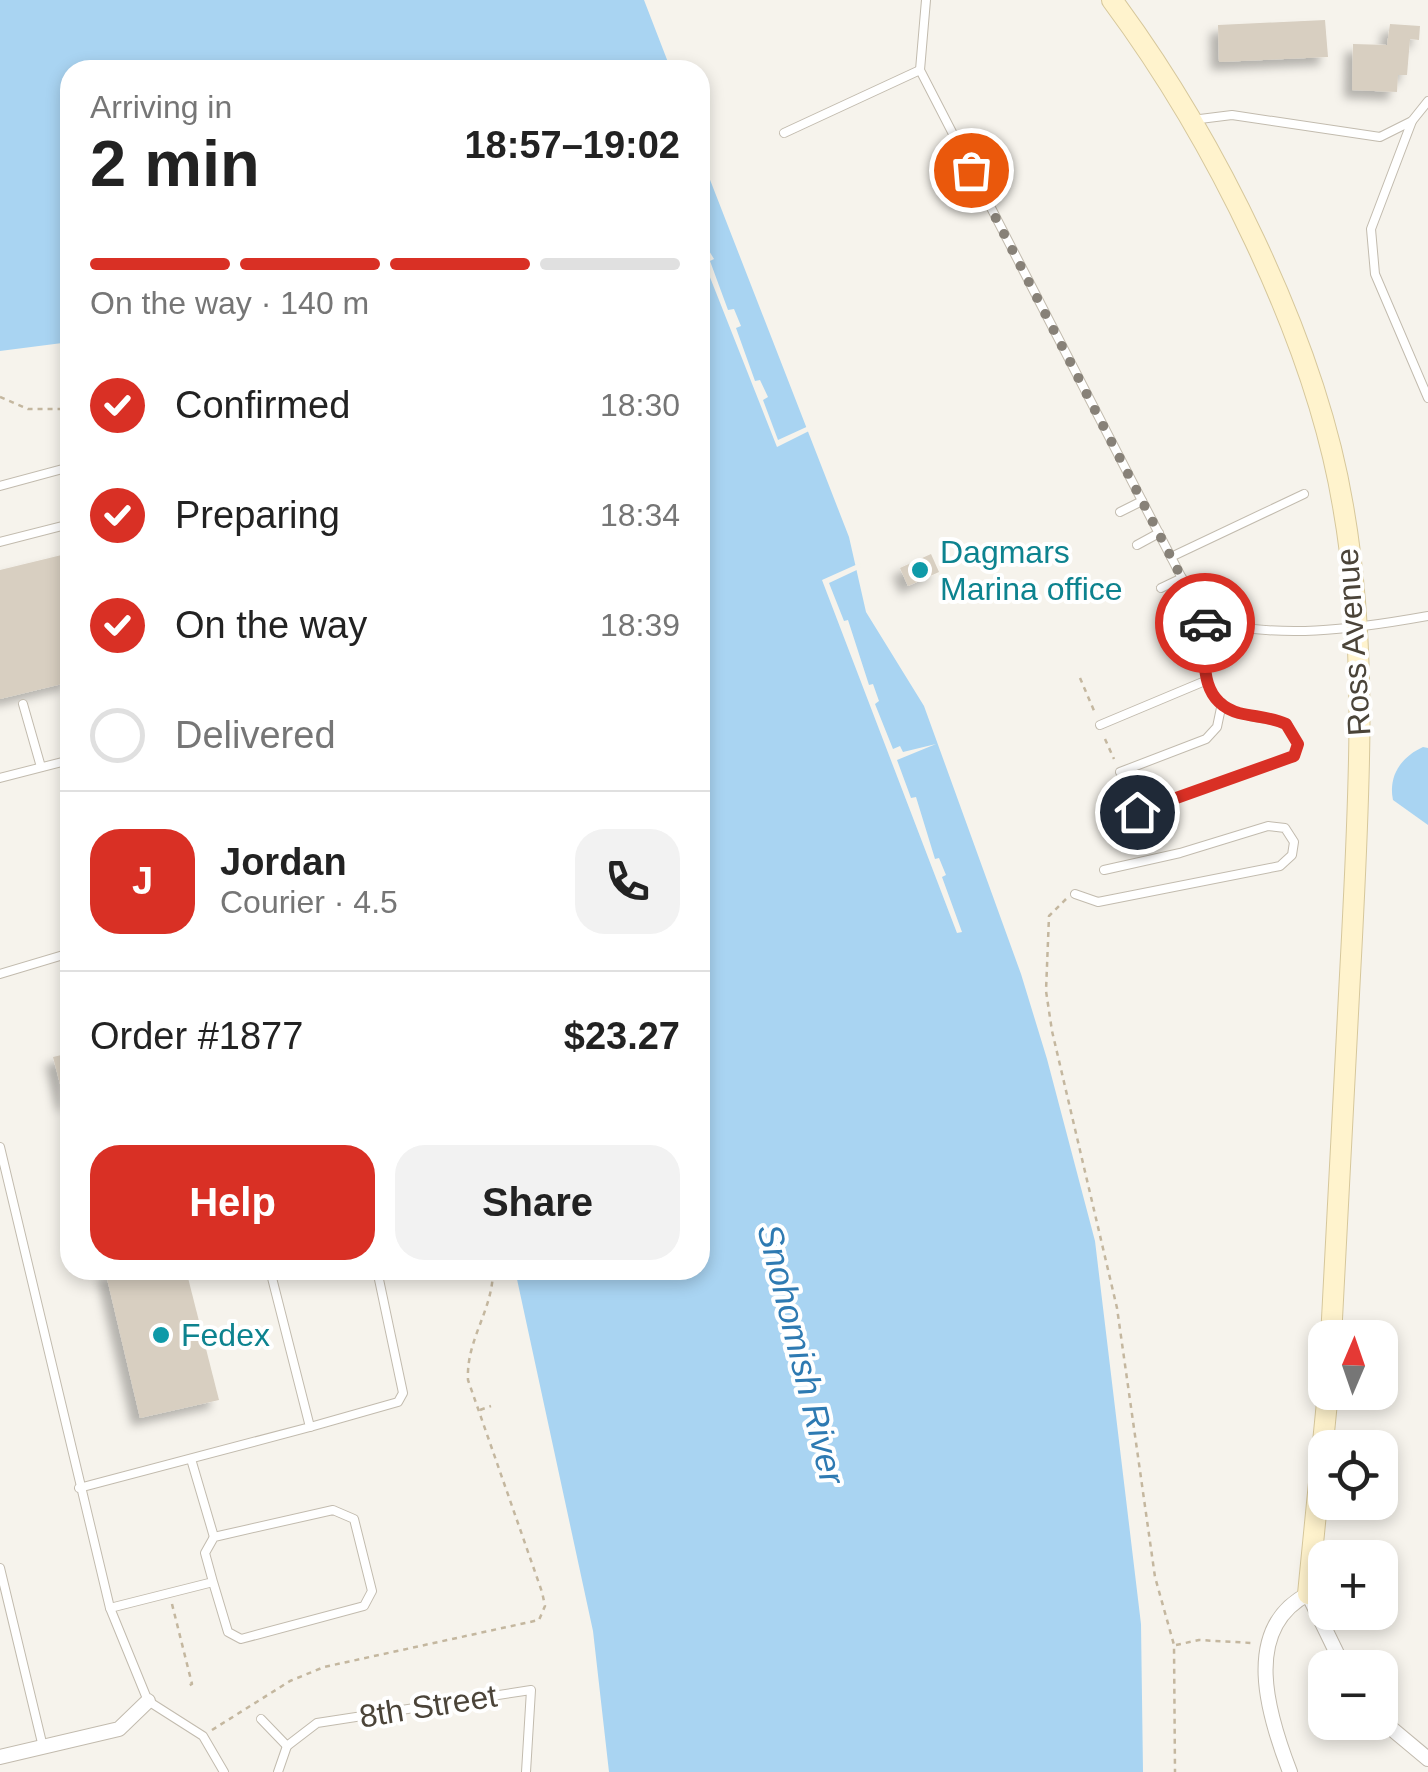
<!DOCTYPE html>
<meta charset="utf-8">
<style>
body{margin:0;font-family:Arial,sans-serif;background:#f2f2f2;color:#222;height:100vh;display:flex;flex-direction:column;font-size:38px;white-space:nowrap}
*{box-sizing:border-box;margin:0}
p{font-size:32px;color:#767676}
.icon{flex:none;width:55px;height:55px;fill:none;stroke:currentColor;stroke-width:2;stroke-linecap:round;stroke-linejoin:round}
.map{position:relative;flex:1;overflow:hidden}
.sheet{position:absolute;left:60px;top:60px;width:650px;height:1220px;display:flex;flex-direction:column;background:#fff;border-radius:30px;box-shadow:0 5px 15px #0003}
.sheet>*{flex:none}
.needle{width:65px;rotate:2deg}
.controls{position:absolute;left:1308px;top:1320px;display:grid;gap:20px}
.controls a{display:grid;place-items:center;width:90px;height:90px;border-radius:20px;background:#fff;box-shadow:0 5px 15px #0003;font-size:50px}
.pin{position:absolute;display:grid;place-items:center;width:85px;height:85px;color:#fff;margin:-42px;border:5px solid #fff;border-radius:50%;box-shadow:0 2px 10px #0007}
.courier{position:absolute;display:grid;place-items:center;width:100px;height:100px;margin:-50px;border:8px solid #d93025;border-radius:50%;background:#fff;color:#222;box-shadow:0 2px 12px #0007}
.overview em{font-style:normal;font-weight:700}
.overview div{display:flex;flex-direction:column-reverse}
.overview{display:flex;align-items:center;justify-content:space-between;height:170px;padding:0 30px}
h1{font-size:65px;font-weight:700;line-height:75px}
.bar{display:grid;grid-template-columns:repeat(4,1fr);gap:15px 10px;align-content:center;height:120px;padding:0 30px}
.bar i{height:12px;border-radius:8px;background:#e0e0e0}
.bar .active{background:#d93025}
.bar p{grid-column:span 4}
.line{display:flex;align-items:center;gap:25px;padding:0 30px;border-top:2px solid #e0e0e0}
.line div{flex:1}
.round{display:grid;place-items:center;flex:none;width:105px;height:105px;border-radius:30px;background:#f2f2f2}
ol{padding:0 30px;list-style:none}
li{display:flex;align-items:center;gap:30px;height:110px}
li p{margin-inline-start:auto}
li .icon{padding:10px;border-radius:50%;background:#d93025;color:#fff;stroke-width:4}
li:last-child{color:#767676}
li i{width:55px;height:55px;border:5px solid #e0e0e0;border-radius:50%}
.action{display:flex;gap:20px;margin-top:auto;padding:20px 30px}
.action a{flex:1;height:115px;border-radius:30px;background:#d93025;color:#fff;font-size:40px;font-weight:700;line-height:115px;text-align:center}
.action a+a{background:#f2f2f2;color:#222}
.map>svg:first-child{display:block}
</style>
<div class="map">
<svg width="1428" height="1772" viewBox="0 0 1428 1772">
<defs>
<filter id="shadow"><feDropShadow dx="-8" dy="8" stdDeviation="5" flood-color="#0004"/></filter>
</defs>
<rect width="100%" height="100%" fill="#f6f3ec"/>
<!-- water -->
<g fill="#a9d4f2">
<path d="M0 0H644L671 70H70V342L0 351Z"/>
<path d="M700 154 849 537 866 612 924 706 1021 974 1047 1059 1095 1241 1141 1624 1143 1772H609L593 1631 515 1270H700Z"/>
<path d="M1423 747 1428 748V825L1393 800C1388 776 1401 757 1423 747Z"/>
</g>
<!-- pier -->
<g fill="#f6f3ec">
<path d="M700 236 714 259 710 261 728 310 734 309 741 326 736 328 755 381 760 380 768 397 763 400 778 440 813 424 815 428 777 447 700 252Z"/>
<path d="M860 563 861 568 829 583 844 621 848 620 869 685 873 684 879 701 875 704 893 749 900 746 903 752 936 744 897 760 911 798 916 797 935 859 939 858 946 875 942 877 962 932 957 933 822 580Z"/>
</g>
<!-- building -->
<g fill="#d8cfc1" filter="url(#shadow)">
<path d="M1325 20 1328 57 1219 62 1218 25Z"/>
<path d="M1390 24 1420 26 1419 40 1410 39 1407 75H1398L1397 92 1352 90 1353 44 1387 45Z"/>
<path d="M70 553V682L0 699V570Z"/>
<path d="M931 554 939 572 908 586 900 568Z"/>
<path d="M70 1053V1103H65L53 1057Z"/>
<path d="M105 1270H186L219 1400 140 1418Z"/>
</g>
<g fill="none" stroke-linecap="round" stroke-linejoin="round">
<!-- lane casing -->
<g stroke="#c2bbae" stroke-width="10">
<g id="lane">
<path d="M926 0 920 70 1204 621C1282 639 1350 630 1428 616"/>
<path d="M1192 120 1232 115 1380 137 1412 121 1428 101"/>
<path d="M1412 121 1371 229 1375 274 1428 398"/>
<path d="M784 133 920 70"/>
<path d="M0 486 70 467"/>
<path d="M1120 512 1142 501"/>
<path d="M0 542 70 524"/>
<path d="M1137 545 1159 533"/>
<path d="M1171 557 1304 494"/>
<path d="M1161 588 1182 578"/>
<path d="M23 704 41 767"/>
<path d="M1100 725 1205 681"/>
<path d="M1120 772 1206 739 1217 727 1222 703"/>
<path d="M0 778 70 760"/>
<path d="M1137 812 1294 756 1298 745 1287 724C1269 717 1251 719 1233 711 1197 695 1205 655 1204 621L1180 632"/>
<path d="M1075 894 1098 902 1280 866 1292 855 1294 842 1285 828 1268 826 1180 853 1104 870"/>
<path d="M0 974 70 953"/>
<path d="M0 1147 110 1608 148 1701 203 1736 224 1772"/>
<path d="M310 1427 398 1402 403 1393 377 1270"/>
<path d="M191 1459 214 1537"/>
<path d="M79 1488 310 1427 270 1270"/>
<path d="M0 1568 43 1747"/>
<path d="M110 1608 213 1582 205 1553 214 1537 333 1510 354 1519 372 1591 364 1606 241 1639 228 1632 213 1582"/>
<path d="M261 1719 287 1746 317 1723 531 1690 526 1772"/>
<path d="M278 1772 287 1746"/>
</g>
</g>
<!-- street casing -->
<g stroke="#c2bbae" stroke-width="16">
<g id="street">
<path d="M1380 1719 1428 1759"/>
<path d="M0 1757 119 1729 148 1701"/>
<path d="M1290 1772C1268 1715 1241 1629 1308 1594L1344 1668"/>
</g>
</g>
<!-- secondary casing -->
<g stroke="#d6c79b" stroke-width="22">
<g id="secondary">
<path d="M1112 0C1213 136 1315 338 1343 506 1368 648 1359 793 1352 937 1345 1070 1338 1204 1331 1338"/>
<path d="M1308 1594 1328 1392"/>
</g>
</g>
<!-- path -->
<g stroke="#c4b79f" stroke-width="2.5" stroke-dasharray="5 5" stroke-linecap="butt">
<path d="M0 397 28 409H70"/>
<path d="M1080 678 1095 713"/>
<path d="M1105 739 1114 759"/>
<path d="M1125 785 1132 800"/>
<path d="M1120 851 1140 826"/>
<path d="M1066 899 1049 916 1046 991 1052 1031 1117 1308 1155 1577 1174 1645 1175 1772"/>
<path d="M480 1410 491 1406"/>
<path d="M172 1604 192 1684 186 1687"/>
<path d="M1176 1645 1199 1640 1252 1643"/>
<path d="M212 1730 290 1681 324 1667 539 1620 545 1606 542 1592 468 1380C466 1339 493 1311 493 1270"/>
</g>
<!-- lane -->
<use href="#lane" stroke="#fff" stroke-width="8"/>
<!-- street -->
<use href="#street" stroke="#fff" stroke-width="14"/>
<!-- secondary -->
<use href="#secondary" stroke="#fff3cd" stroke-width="20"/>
</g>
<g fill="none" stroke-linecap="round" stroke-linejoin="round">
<!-- done -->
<path stroke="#878178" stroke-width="10" stroke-dasharray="0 18" d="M971 170 1205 623"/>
<!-- route -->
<path stroke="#d93025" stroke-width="12" d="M1137 812 1294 756 1298 744 1286 724C1271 717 1255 717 1239 713 1197 701 1205 658 1205 623"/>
</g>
<!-- markers -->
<g fill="#0f9aa8" stroke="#fff" stroke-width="4">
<circle cx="920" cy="570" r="10"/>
<circle cx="161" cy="1335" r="10"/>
</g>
<g text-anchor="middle" stroke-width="8" stroke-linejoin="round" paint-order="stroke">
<!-- culture labels -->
<g font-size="32" fill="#0d838f" stroke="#fff" text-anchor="start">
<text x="940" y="563">Dagmars<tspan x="940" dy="37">Marina office</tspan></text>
<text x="181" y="1346">Fedex</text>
</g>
<!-- street labels -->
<g font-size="32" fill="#4b4439" stroke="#fff">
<text transform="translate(1353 642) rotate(-94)" y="11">Ross Avenue</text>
<text transform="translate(428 1706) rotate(-9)" y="11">8th Street</text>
</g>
<!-- water labels -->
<g font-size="35" font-style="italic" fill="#2e7ab2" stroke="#fff">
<text transform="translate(801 1354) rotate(76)" y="12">Snohomish River</text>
</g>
</g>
</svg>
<div class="controls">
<a><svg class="needle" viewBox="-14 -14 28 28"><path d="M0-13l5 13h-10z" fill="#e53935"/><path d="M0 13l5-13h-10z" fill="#767676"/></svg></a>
<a><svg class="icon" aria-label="locate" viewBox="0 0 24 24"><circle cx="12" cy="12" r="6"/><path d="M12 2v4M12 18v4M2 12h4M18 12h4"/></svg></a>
<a>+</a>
<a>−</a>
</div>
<div class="pin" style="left:971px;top:170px;background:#ea580c"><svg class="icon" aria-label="bag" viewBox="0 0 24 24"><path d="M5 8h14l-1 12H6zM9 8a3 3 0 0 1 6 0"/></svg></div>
<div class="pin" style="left:1137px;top:812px;background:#1f2937"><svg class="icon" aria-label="home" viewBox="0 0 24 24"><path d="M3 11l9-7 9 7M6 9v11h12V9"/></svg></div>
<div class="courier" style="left:1205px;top:623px"><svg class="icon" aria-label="car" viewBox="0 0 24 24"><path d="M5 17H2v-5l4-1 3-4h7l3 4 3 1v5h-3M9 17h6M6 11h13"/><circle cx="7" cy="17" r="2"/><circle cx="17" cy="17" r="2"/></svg></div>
<section class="sheet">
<div class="overview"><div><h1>2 min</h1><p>Arriving in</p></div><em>18:57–19:02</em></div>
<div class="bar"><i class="active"></i><i class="active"></i><i class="active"></i><i></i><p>On the way · 140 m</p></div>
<ol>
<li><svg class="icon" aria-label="check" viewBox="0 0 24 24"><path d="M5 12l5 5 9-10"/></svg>Confirmed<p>18:30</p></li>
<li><svg class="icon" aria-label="check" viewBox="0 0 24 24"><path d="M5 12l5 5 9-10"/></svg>Preparing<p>18:34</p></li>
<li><svg class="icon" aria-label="check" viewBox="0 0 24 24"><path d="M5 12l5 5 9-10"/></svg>On the way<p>18:39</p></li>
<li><i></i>Delivered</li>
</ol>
<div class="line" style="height:180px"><b class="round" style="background:#d93025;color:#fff">J</b><div><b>Jordan</b><p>Courier · 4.5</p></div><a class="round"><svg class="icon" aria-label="phone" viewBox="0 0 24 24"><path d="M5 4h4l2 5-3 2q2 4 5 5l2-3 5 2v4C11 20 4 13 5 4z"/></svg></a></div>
<div class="line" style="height:130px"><div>Order #1877</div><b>$23.27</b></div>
<div class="action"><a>Help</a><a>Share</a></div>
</section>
</div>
